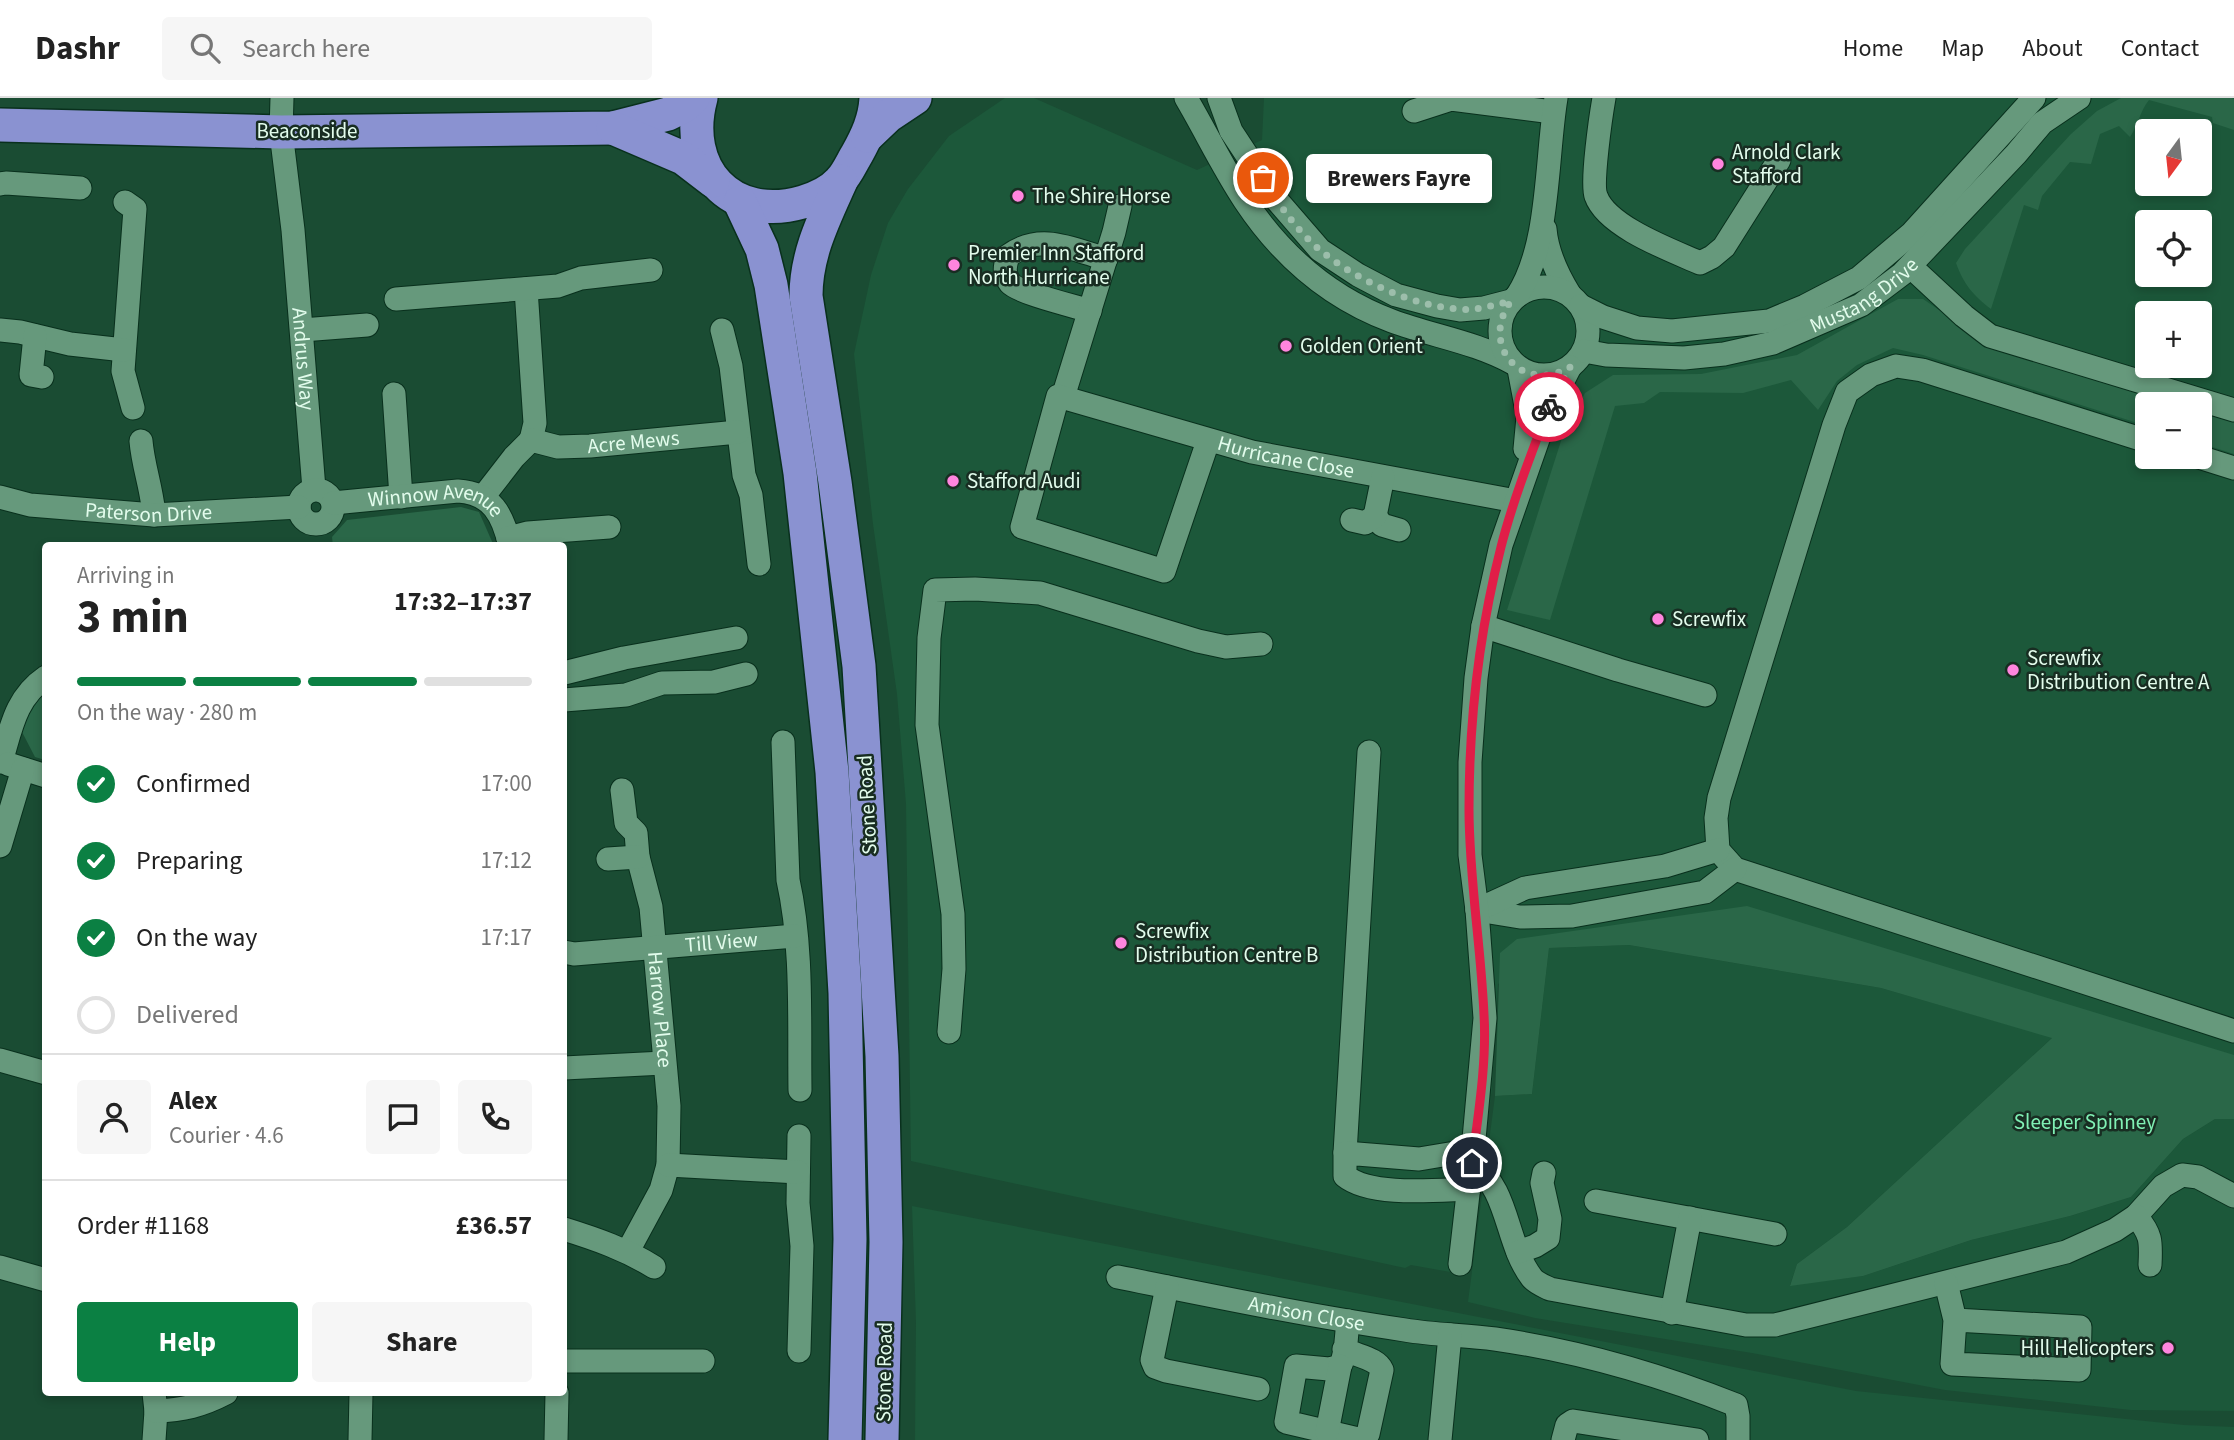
<!DOCTYPE html>
<meta charset="utf-8">
<style>
body{margin:0;font-family:"Source Sans 3",sans-serif;background:#f6f6f6;color:#222;height:100vh;display:flex;flex-direction:column;font-size:26px;white-space:nowrap}
*{box-sizing:border-box;margin:0}
p{font-size:23px;color:#767676}
.icon{flex:none;width:38px;height:38px;fill:none;stroke:currentColor;stroke-width:2;stroke-linecap:round;stroke-linejoin:round}
.map{position:relative;flex:1;overflow:hidden}
.panel{position:absolute;left:42px;top:444px;width:525px;height:854px;display:flex;flex-direction:column;background:#fff;border-radius:7px;box-shadow:0 4px 10px #0003}
.panel>*{flex:none}
.needle{width:46px;rotate:195deg}
.tools{position:absolute;left:2135px;top:21px;display:grid;gap:14px}
.tools a{display:grid;place-items:center;width:77px;height:77px;border-radius:7px;background:#fff;box-shadow:0 4px 10px #0003;font-size:35px}
.pin{position:absolute;display:grid;place-items:center;width:60px;height:60px;color:#fff;margin:-30px;border:4px solid #fff;border-radius:50%;box-shadow:0 2px 7px #0007}
.courier{position:absolute;display:grid;place-items:center;width:70px;height:70px;margin:-35px;border:5px solid #e11d48;border-radius:50%;background:#fff;color:#222;box-shadow:0 2px 9px #0007}
.bubble{position:absolute;height:49px;border-radius:7px;background:#fff;box-shadow:0 4px 10px #0003;font-size:23px;font-weight:700;line-height:49px;text-align:center}
.head em{font-style:normal;font-weight:700}
.head div{display:flex;flex-direction:column-reverse}
.head{display:flex;align-items:center;justify-content:space-between;height:119px;padding:0 35px}
h1{font-size:46px;font-weight:700;line-height:52px}
.bar{display:grid;grid-template-columns:repeat(4,1fr);gap:10px 7px;align-content:center;height:84px;padding:0 35px}
.bar i{height:9px;border-radius:5px;background:#e0e0e0}
.bar .on{background:#0b8043}
.bar p{grid-column:span 4}
.line{display:flex;align-items:center;gap:18px;padding:0 35px;border-top:2px solid #e0e0e0}
.line div{flex:1}
.round{display:grid;place-items:center;flex:none;width:74px;height:74px;border-radius:7px;background:#f6f6f6}
ol{padding:0 35px;list-style:none}
li{display:flex;align-items:center;gap:21px;height:77px}
li p{margin-inline-start:auto}
li .icon{padding:7px;border-radius:50%;background:#0b8043;color:#fff;stroke-width:4}
li:last-child{color:#767676}
li i{width:38px;height:38px;border:4px solid #e0e0e0;border-radius:50%}
.button{display:flex;gap:14px;margin-top:auto;padding:14px 35px}
.button a{flex:1;height:80px;border-radius:7px;background:#0b8043;color:#fff;font-size:28px;font-weight:700;line-height:80px;text-align:center}
.button a+a{background:#f6f6f6;color:#222}
header{display:flex;align-items:center;gap:42px;box-sizing:border-box;height:98px;padding:0 35px;background:#fff;border-bottom:2px solid #e0e0e0}
header strong{font-size:33px}
nav{display:flex;gap:38px;margin-inline-start:auto;font-size:24px}
.search{width:490px;height:63px;background:#f6f6f6;display:flex;align-items:center;gap:18px;box-sizing:border-box;padding:0 24px;border-radius:7px;color:#767676;font-size:26px}
.map>svg:first-child{display:block}
</style>
<header>
<strong>Dashr</strong>
<div class="search"><svg class="icon" aria-label="search" viewBox="0 0 24 24"><circle cx="10" cy="10" r="6"/><path d="M15 15l6 6"/></svg>Search here</div>
<nav><a>Home</a><a>Map</a><a>About</a><a>Contact</a></nav>
</header>
<div class="map">
<svg width="2234" height="1342" viewBox="0 0 2234 1342">
<rect width="100%" height="100%" fill="#1a4c33"/>
<!-- built -->
<g fill="#1c583a" fill-rule="evenodd">
<path d="M1005 0H1034L1197 72 1262 42 1264 0H2234V997L2053 939 1847 1129 1797 1166 1790 1187 1863 1178 1971 1142 2070 1118 2131 1099 2183 1041 2215 1021H2234V1313L2131 1312 1945 1292 1752 1255 1535 1220 1468 1204 1495 998 1532 996 1549 850 1629 847 1881 890 2016 929 1885 886 1628 844 1541 849 1498 886 1492 990 1467 1177 1411 1167 1405 1170 911 1063 906 706 897 596 873 426 854 256 871 177 888 125 908 91 949 38ZM2147 33H2200V86H2147ZM2147 124H2200V177H2147ZM2147 215H2200V268H2147ZM2147 306H2200V359H2147Z"/>
<path d="M912 1108 1856 1293 2184 1327 2234 1329V1342H915L916 1225Z"/>
</g>
<!-- green -->
<g fill="#2a6748">
<path d="M2121 0H2232L2234 1V32L2213 25 2212 19 2149 2C2140 13 2138 27 2130 39L2119 28 2100 36 2091 66 2070 64 2042 98 2038 112 2024 107 1991 211C1973 197 1964 187 1956 165L1965 151 2071 36 2097 13Z"/>
<path d="M1898 201H1923L1992 248 2181 306H2147V328L1923 257 1893 250 1857 267 1837 283 1818 312 1791 282 1743 295 1660 294 1644 305 1615 308 1550 522 1507 512 1561 343 1585 295 1613 277 1701 276 1797 257Z"/>
<path d="M2200 312 2234 322V356L2200 345Z"/>
<path d="M461 409 479 414 494 448H333L332 439 347 422Z"/>
<path d="M45 590V662L35 659 22 634 35 595Z"/>
<path d="M1747 808 2234 957V1021H2215L2183 1041 2131 1099 2070 1118 1971 1142 1863 1178 1790 1188 1797 1166 1847 1129 2052 940 1881 890 1629 847 1549 850 1532 996 1495 998 1500 855 1517 841Z"/>
</g>
<g fill="none" stroke-linecap="round" stroke-linejoin="round">
<!-- minor casing -->
<g stroke="#09301d" stroke-width="25">
<g id="minor">
<path id="s1" d="M282 0 281 34 293 132 314 391"/>
<path d="M1186 0C1206 34 1223 70 1245 103 1281 157 1330 200 1392 223 1432 238 1475 244 1513 265"/>
<path d="M1219 0 1231 33 1275 100 1320 152 1358 177 1396 197 1437 208 1460 212 1484 210 1511 203"/>
<path d="M1604 0C1601 17 1591 85 1596 98 1607 129 1671 152 1700 165L1712 159 1724 149 1779 62"/>
<path d="M1414 13 1451 1 1553 14"/>
<path d="M0 86 6 85 80 90"/>
<path d="M125 104 135 111 123 273 133 310"/>
<path d="M1545 131C1547 155 1557 176 1570 197"/>
<path d="M1910 168 1964 218 1990 238 2234 312"/>
<circle cx="1544" cy="233" r="44"/>
<path d="M526 191 535 325 531 342"/>
<path d="M1517 198C1550 148 1546 60 1556 0"/>
<path d="M396 201 558 188 581 180 651 172"/>
<path d="M1581 208 1603 219 1637 230 1672 233 1769 223 1805 208 1859 180 1912 135 2034 0"/>
<path d="M1090 213C1074 208 1019 195 1010 185 1003 176 1005 167 1008 158 1040 134 1072 151 1106 161"/>
<path d="M0 232 20 234 70 246 124 252"/>
<path d="M302 232 367 227"/>
<path d="M722 232 731 268 744 377 751 397 759 466"/>
<path d="M35 238 31 277 42 279"/>
<path id="s2" d="M1584 253 1606 257 1684 260 1724 256 1773 245 1861 207 1902 176 2016 56 2042 25 2079 0"/>
<path d="M1519 271 1528 319 1525 351"/>
<path d="M394 296 401 399"/>
<path d="M1063 299 1114 134 1120 108"/>
<path d="M141 343C143 368 152 391 154 417"/>
<path id="s3" d="M1208 343 1164 473 1022 429 1058 298 1252 354 1516 403"/>
<path d="M2147 343 1922 272 1896 268 1871 277 1847 294 1834 327 1719 700 1716 720 1718 752 1735 771 2234 933"/>
<path d="M2199 359 2234 370"/>
<circle cx="316" cy="409" r="17"/>
<path id="s4" d="M0 399 30 407 154 417 299 409"/>
<path id="s5" d="M483 399 514 359 531 342 558 349 590 348 738 334"/>
<path id="s6" d="M333 405 458 393C492 395 503 417 510 448"/>
<path d="M1375 418 1382 427 1399 432"/>
<path d="M1352 422 1365 425 1375 418 1383 379"/>
<path d="M508 440 528 435 609 429"/>
<path d="M1483 528 1618 572 1705 597"/>
<path d="M564 575 624 560 736 540"/>
<path d="M564 602 626 597 662 585 714 584 746 576"/>
<path d="M783 644 788 782C803 849 799 923 800 992"/>
<path d="M1 664C11 631 15 600 46 579"/>
<path d="M8 666 46 678"/>
<path id="s7" d="M622 692 626 725 636 735 638 759 651 809 669 1008 668 1067 661 1092 628 1153"/>
<path d="M0 748 23 671"/>
<path d="M608 761 638 759"/>
<path d="M1477 812 1520 819 1572 818 1705 794 1735 771"/>
<path d="M1477 812 1525 790 1665 768 1718 752"/>
<path id="s8" d="M564 854 574 856 795 838"/>
<path d="M949 934 954 871 953 816 927 627 929 540 935 492 975 491 1040 495 1198 543 1226 549 1261 546"/>
<path d="M0 962 46 975"/>
<path d="M564 970 664 965"/>
<path d="M799 1038 798 1105 802 1148 799 1253"/>
<path d="M1345 1055 1369 654"/>
<path d="M1472 1065C1510 1092 1505 1145 1532 1180 1536 1185 1544 1188 1550 1191L1746 1227H1775L2066 1154 2115 1132 2136 1118 2163 1088 2182 1077 2198 1079 2234 1098"/>
<path d="M668 1067 798 1074"/>
<path d="M1469 1091C1437 1092 1371 1099 1345 1078V1055L1419 1061 1473 1052"/>
<path d="M1596 1103 1775 1136"/>
<path d="M2136 1118C2152 1137 2151 1144 2150 1167"/>
<path d="M564 1131C596 1141 625 1151 654 1169"/>
<path d="M1518 1154 1535 1148 1548 1140 1550 1121 1542 1085 1544 1075"/>
<path d="M1460 1166 1473 1052 1485 920 1477 812 1470 757V664L1476 580 1483 528 1501 447 1549 310 1570 269"/>
<path d="M0 1169 46 1182"/>
<path id="s9" d="M1118 1179C1213 1198 1309 1218 1405 1232 1435 1237 1466 1237 1495 1241 1578 1253 1658 1276 1736 1307L1738 1318V1342"/>
<path d="M1946 1185 1955 1222 1952 1266 2079 1272 2080 1229 1955 1222"/>
<path d="M1167 1189 1152 1262 1155 1269 1166 1273 1258 1291"/>
<path d="M1672 1215 1690 1120"/>
<path d="M1344 1251C1356 1258 1377 1260 1382 1272L1368 1336 1363 1341H1358L1286 1324 1296 1268 1329 1271 1340 1268C1347 1256 1346 1237 1348 1223"/>
<path d="M564 1263H703"/>
<path d="M154 1295 156 1313 154 1342"/>
<path d="M156 1313C183 1312 201 1308 226 1295"/>
<path d="M1327 1334 1340 1268"/>
<path d="M360 1342 361 1295"/>
<path d="M556 1342 557 1295"/>
<path d="M1440 1342 1450 1237"/>
<path d="M1563 1342 1567 1327 1573 1323 1697 1342"/>
</g>
</g>
<!-- highway casing -->
<g stroke="#09301d" stroke-width="36">
<g id="highway">
<path d="M701 0C682 70 730 125 803 104 816 100 830 94 840 83 847 76 852 64 857 56 867 38 875 21 876 0"/>
<path d="M0 27 281 34 613 30 668 16 684 8 693 0"/>
<path d="M613 30 683 60 713 83"/>
<path d="M867 38 888 18 915 0"/>
<path d="M841 83C824 121 806 156 806 198L835 384 859 568 882 958 886 1144 882 1342"/>
<path d="M740 104 762 151 771 187 800 375 832 674 845 895 850 1141 845 1342"/>
</g>
</g>
<!-- minor -->
<use href="#minor" stroke="#66997c" stroke-width="23"/>
<!-- highway -->
<use href="#highway" stroke="#8a92d1" stroke-width="33"/>
</g>
<g fill="none" stroke-linecap="round" stroke-linejoin="round">
<!-- done -->
<path stroke="#9cbeab" stroke-width="7" stroke-dasharray="0 12.6" d="M1263 80C1278 105 1297 133 1320 152 1358 183 1410 207 1458 211 1477 213 1494 207 1511 203 1479 247 1522 297 1570 269L1549 309"/>
<!-- route -->
<path stroke="#e11d48" stroke-width="9" d="M1472 1065C1478 1018 1487 964 1484 917 1481 848 1469 780 1469 711 1469 623 1479 535 1501 449 1513 402 1532 354 1549 309"/>
</g>
<!-- markers -->
<g fill="#ff85de" stroke="#182d22" stroke-width="2.5">
<circle cx="1718" cy="66" r="7"/>
<circle cx="1018" cy="98" r="7"/>
<circle cx="954" cy="167" r="7"/>
<circle cx="1286" cy="248" r="7"/>
<circle cx="953" cy="383" r="7"/>
<circle cx="1658" cy="521" r="7"/>
<circle cx="2013" cy="572" r="7"/>
<circle cx="1121" cy="845" r="7"/>
<circle cx="2168" cy="1250" r="7"/>
</g>
<g text-anchor="middle" stroke-width="5" stroke-linejoin="round" paint-order="stroke">
<!-- street labels -->
<g font-size="21" fill="#e2fcec" stroke="#182d22">
<text x="307" y="40">Beaconside</text>
<text dy="7" stroke="none"><textPath href="#s2" startOffset="294">Mustang Drive</textPath></text>
<text dy="7" stroke="none"><textPath href="#s1" startOffset="262">Andrus Way</textPath></text>
<text dy="7" stroke="none"><textPath href="#s5" startOffset="178">Acre Mews</textPath></text>
<text dy="7" stroke="none"><textPath href="#s3" startOffset="658">Hurricane Close</textPath></text>
<text dy="7" stroke="none"><textPath href="#s4" startOffset="150">Paterson Drive</textPath></text>
<text dy="7" stroke="none"><textPath href="#s6" startOffset="105">Winnow Avenue</textPath></text>
<text transform="translate(867 707) rotate(-93)" y="7">Stone Road</text>
<text dy="7" stroke="none"><textPath href="#s8" startOffset="158">Till View</textPath></text>
<text dy="7" stroke="none"><textPath href="#s7" startOffset="226">Harrow Place</textPath></text>
<text dy="7" stroke="none"><textPath href="#s9" startOffset="192">Amison Close</textPath></text>
<text transform="translate(884 1274) rotate(-89)" y="7">Stone Road</text>
</g>
<!-- poi labels -->
<g font-size="21" fill="#e2fcec" stroke="#182d22" text-anchor="start">
<text x="1732" y="61">Arnold Clark<tspan x="1732" dy="24">Stafford</tspan></text>
<text x="1032" y="105">The Shire Horse</text>
<text x="968" y="162">Premier Inn Stafford<tspan x="968" dy="24">North Hurricane</tspan></text>
<text x="1300" y="255">Golden Orient</text>
<text x="967" y="390">Stafford Audi</text>
<text x="1672" y="528">Screwfix</text>
<text x="2027" y="567">Screwfix<tspan x="2027" dy="24">Distribution Centre A</tspan></text>
<text x="1135" y="840">Screwfix<tspan x="1135" dy="24">Distribution Centre B</tspan></text>
<text x="2154" y="1257" text-anchor="end">Hill Helicopters</text>
</g>
<!-- park labels -->
<g font-size="21" fill="#80f0b4" stroke="#182d22">
<text x="2085" y="1031">Sleeper Spinney</text>
</g>
</g>
</svg>
<div class="tools">
<a><svg class="needle" viewBox="-14 -14 28 28"><path d="M0-13l5 13h-10z" fill="#e53935"/><path d="M0 13l5-13h-10z" fill="#767676"/></svg></a>
<a><svg class="icon" aria-label="locate" viewBox="0 0 24 24"><circle cx="12" cy="12" r="6"/><path d="M12 2v4M12 18v4M2 12h4M18 12h4"/></svg></a>
<a>+</a>
<a>−</a>
</div>
<div class="pin" style="left:1263px;top:80px;background:#ea580c"><svg class="icon" aria-label="bag" viewBox="0 0 24 24"><path d="M5 8h14l-1 12H6zM9 8a3 3 0 0 1 6 0"/></svg></div>
<div class="pin" style="left:1472px;top:1065px;background:#1f2937"><svg class="icon" aria-label="home" viewBox="0 0 24 24"><path d="M3 11l9-7 9 7M6 9v11h12V9"/></svg></div>
<div class="courier" style="left:1549px;top:309px"><svg class="icon" aria-label="bike" viewBox="0 0 24 24"><circle cx="6" cy="16" r="4"/><circle cx="18" cy="16" r="4"/><path d="M6 16l4-8h5l3 8M10 8l3 8H6M13 5h3"/></svg></div>
<div class="bubble" style="left:1306px;top:56px;width:186px">Brewers Fayre</div>
<section class="panel">
<div class="head"><div><h1>3 min</h1><p>Arriving in</p></div><em>17:32–17:37</em></div>
<div class="bar"><i class="on"></i><i class="on"></i><i class="on"></i><i></i><p>On the way · 280 m</p></div>
<ol>
<li><svg class="icon" aria-label="check" viewBox="0 0 24 24"><path d="M5 12l5 5 9-10"/></svg>Confirmed<p>17:00</p></li>
<li><svg class="icon" aria-label="check" viewBox="0 0 24 24"><path d="M5 12l5 5 9-10"/></svg>Preparing<p>17:12</p></li>
<li><svg class="icon" aria-label="check" viewBox="0 0 24 24"><path d="M5 12l5 5 9-10"/></svg>On the way<p>17:17</p></li>
<li><i></i>Delivered</li>
</ol>
<div class="line" style="height:126px"><a class="round"><svg class="icon" aria-label="person" viewBox="0 0 24 24"><circle cx="12" cy="8" r="4"/><path d="M4 21q1-7 8-7t8 7"/></svg></a><div><b>Alex</b><p>Courier · 4.6</p></div><a class="round"><svg class="icon" aria-label="chat" viewBox="0 0 24 24"><path d="M4 5h16v11H9l-5 4z"/></svg></a><a class="round"><svg class="icon" aria-label="phone" viewBox="0 0 24 24"><path d="M5 4h4l2 5-3 2q2 4 5 5l2-3 5 2v4C11 20 4 13 5 4z"/></svg></a></div>
<div class="line" style="height:91px"><div>Order #1168</div><b>£36.57</b></div>
<div class="button"><a>Help</a><a>Share</a></div>
</section>
</div>
